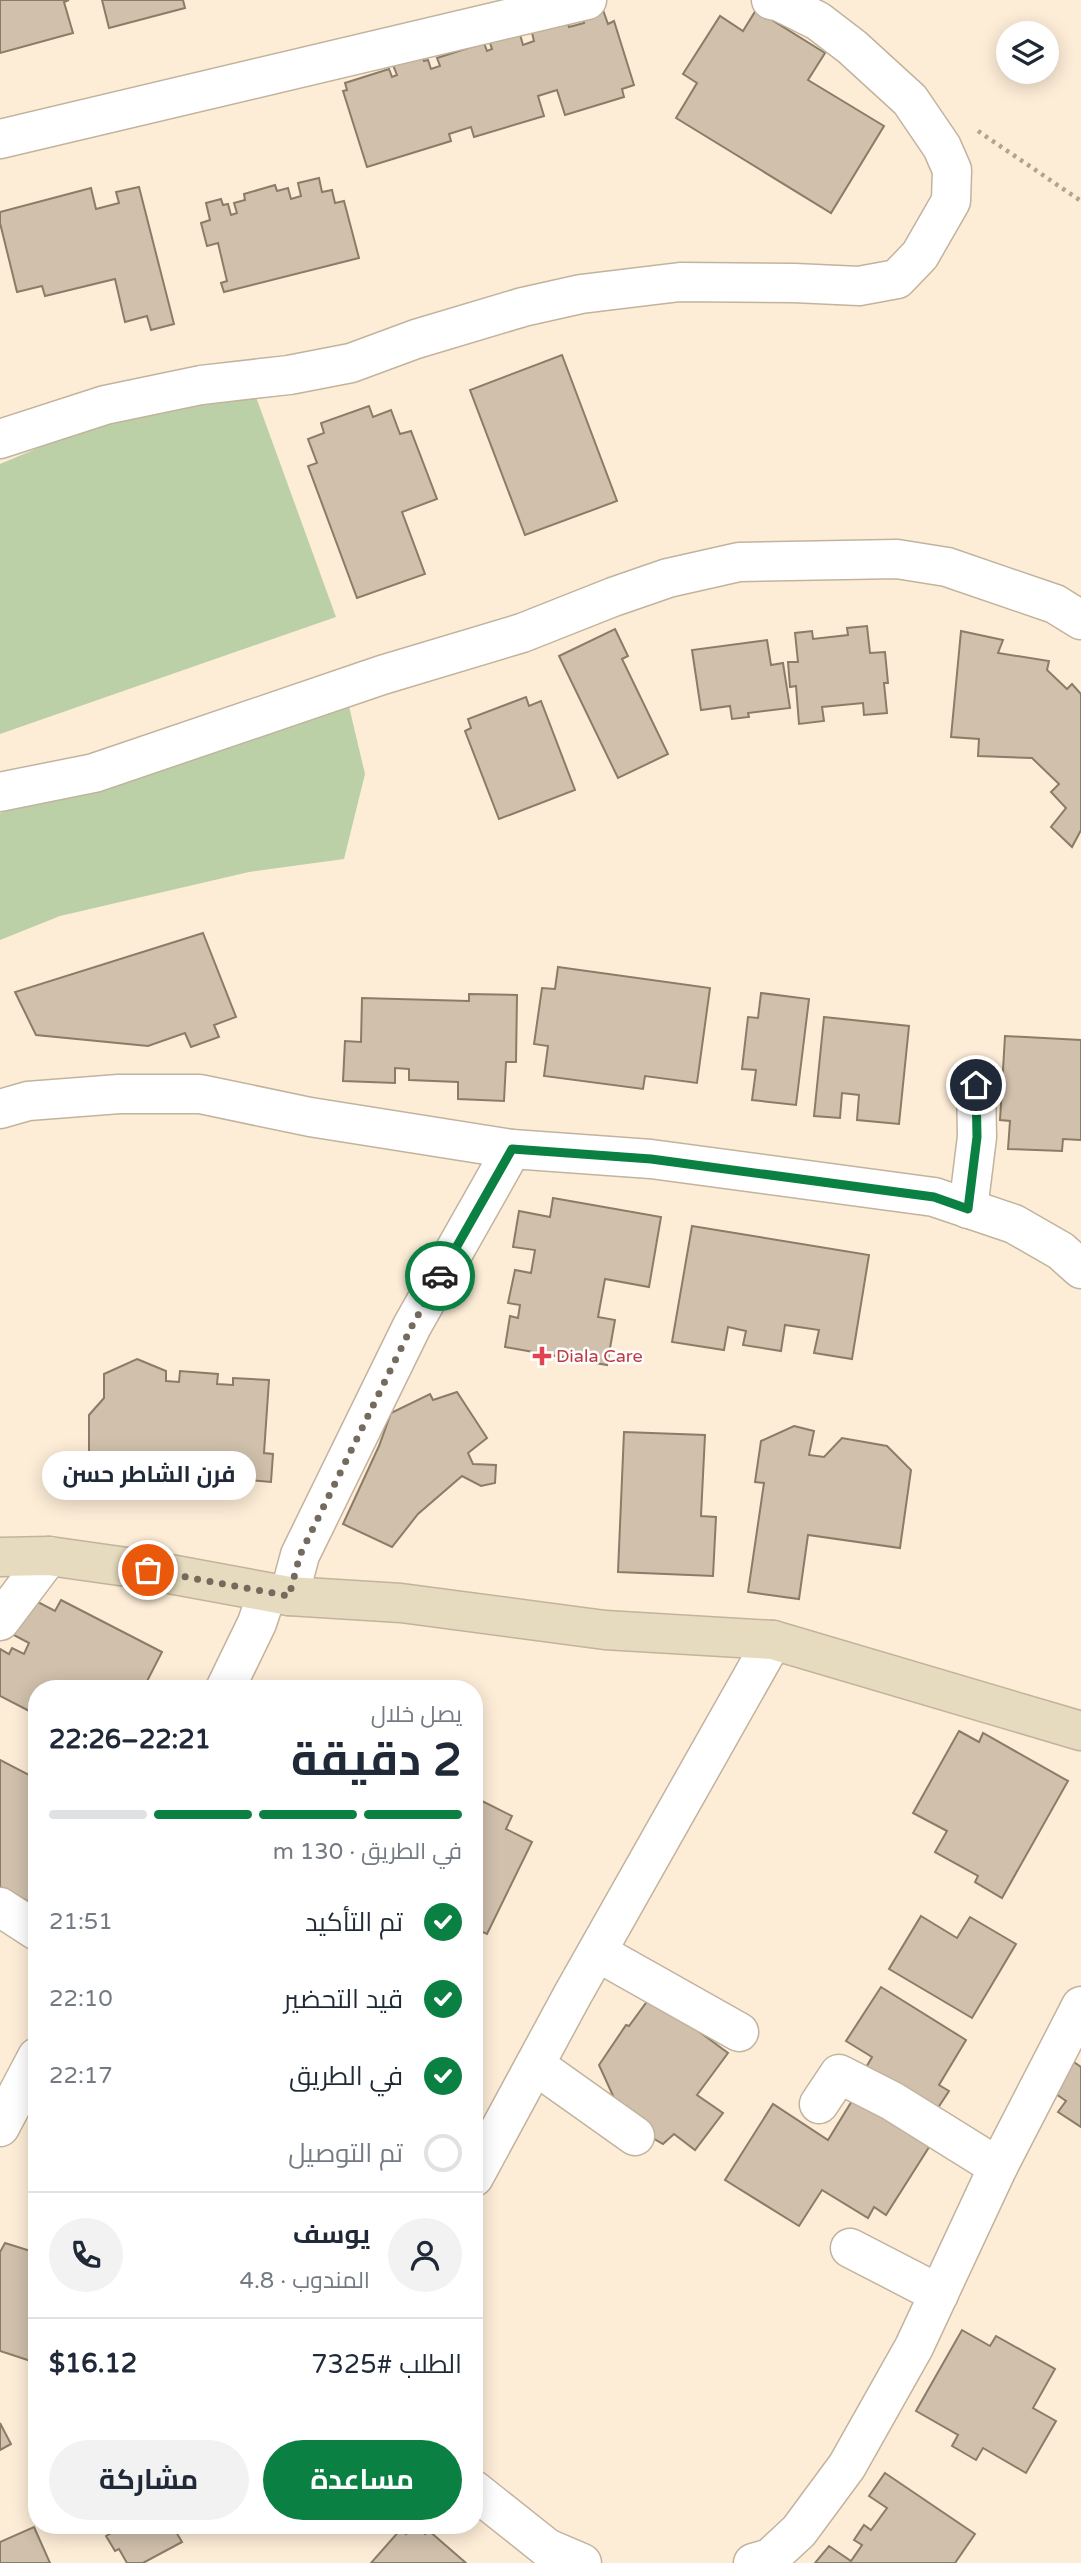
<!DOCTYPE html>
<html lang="ar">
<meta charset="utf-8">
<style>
body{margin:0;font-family:"Varela Round",Cairo,sans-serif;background:#f2f2f3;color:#1f2937;direction:rtl;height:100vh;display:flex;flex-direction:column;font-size:26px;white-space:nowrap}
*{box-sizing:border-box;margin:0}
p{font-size:23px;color:#747a83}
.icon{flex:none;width:38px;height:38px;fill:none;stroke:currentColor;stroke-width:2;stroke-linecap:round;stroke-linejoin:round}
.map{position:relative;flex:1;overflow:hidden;direction:ltr}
.panel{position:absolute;left:28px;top:1680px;width:455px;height:854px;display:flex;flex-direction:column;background:#fff;border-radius:28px;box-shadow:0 4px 18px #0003;direction:rtl}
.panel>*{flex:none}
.tools{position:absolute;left:996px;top:21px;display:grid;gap:14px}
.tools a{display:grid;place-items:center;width:63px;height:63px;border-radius:50%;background:#fff;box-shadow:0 4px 18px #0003;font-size:35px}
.pin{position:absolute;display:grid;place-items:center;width:60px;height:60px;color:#fff;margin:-30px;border:4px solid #fff;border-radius:50%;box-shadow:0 2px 7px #0007}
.courier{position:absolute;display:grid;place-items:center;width:70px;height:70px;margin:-35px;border:5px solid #0b8043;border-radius:50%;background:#fff;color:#222;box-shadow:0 2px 9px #0007}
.bubble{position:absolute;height:49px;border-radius:24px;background:#fff;box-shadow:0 4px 18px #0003;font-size:23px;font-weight:700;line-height:49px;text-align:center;direction:rtl}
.head em{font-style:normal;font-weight:700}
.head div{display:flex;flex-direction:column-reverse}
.head{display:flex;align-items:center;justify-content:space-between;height:119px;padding:0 21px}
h1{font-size:46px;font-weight:700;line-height:52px}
.bar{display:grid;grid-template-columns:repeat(4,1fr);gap:10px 7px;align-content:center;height:84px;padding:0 21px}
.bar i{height:9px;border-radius:5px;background:#e0e1e3}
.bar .selected{background:#0b8043}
.bar p{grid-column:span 4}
.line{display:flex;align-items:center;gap:18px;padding:0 21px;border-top:2px solid #e0e1e3}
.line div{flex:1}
.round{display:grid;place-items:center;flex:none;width:74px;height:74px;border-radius:37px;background:#f2f2f3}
ol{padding:0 21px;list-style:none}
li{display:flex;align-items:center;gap:21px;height:77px}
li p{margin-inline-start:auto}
li .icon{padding:7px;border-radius:50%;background:#0b8043;color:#fff;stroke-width:4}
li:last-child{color:#747a83}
li i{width:38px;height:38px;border:4px solid #e0e1e3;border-radius:50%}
.primary-button{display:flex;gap:14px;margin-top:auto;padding:14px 21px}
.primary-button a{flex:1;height:80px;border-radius:42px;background:#0b8043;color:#fff;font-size:28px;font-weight:700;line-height:80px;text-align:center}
.primary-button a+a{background:#f2f2f3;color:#1f2937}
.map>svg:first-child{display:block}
</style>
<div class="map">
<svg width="1081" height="2563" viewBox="0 0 1081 2563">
<rect width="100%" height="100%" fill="#fdedd7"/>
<!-- green -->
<g fill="#bbd0a7">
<path d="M252 386 336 617 0 734V464L126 411Z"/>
<path d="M347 698 365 774 344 859 249 872 60 916 0 940V813Z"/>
</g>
<!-- building -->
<g fill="#d0c0ac" stroke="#8a7c68" stroke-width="2">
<path d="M0 0H69L64 2 73 33 0 53Z"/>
<path d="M102 0H183L185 8 109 28Z"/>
<path d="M603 10 608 24 614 21 634 85 622 89 624 97 565 115 557 90 538 96 544 116 474 137 471 127 449 134 451 141 367 167 343 91 347 90 345 83 389 69 392 77 397 75 393 65 422 55 424 61 428 60 431 69 440 66 437 58 484 43 487 51 492 49 489 40 519 31 523 45 534 41 531 29 566 18 569 27 584 23 582 17Z"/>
<path d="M756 10 825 53 808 80 884 126 831 213 676 118 697 83 683 74 720 16 743 31Z"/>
<path d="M319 178 322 192 332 190 335 203 344 201 359 258 224 292 221 283 227 281 218 243 207 246 201 223 210 220 206 203 221 199 223 205 228 204 231 215 237 213 234 203 245 200 244 194 275 185 277 191 288 188 291 199 301 196 298 183Z"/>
<path d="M139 187 174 324 151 330 147 316 125 322 115 279 45 296 42 286 17 292 0 223V212L91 188 96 209 119 203 116 192Z"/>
<path d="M562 355 617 501 525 535 470 390Z"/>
<path d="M369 406 373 417 391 410 400 434 411 431 437 499 402 512 425 574 357 598 308 466 317 463 308 439 324 433 321 423Z"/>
<path d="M867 626 870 653 885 652 888 683H884L887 713 864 715 863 703 822 707 824 721 799 724 796 686 790 687 788 662H798L795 633 812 631 813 639 848 635 847 628Z"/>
<path d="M615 629 628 656 622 659 668 754 618 778 559 656Z"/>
<path d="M961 631 1003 640 998 653 1049 661 1047 670 1067 689 1072 684 1081 694V830L1072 847 1051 827 1066 808 1051 792 1059 784 1032 758 978 756 979 739 951 737Z"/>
<path d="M767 640 771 665 783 663 790 708 748 713 749 717 732 719 730 706 701 710 692 650Z"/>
<path d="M526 697 529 706 541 701 575 790 499 819 465 731 471 728 468 719Z"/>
<path d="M203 933 236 1017 214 1025 219 1037 191 1047 185 1033 148 1046 36 1035 15 992Z"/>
<path d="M558 967 710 988 697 1083 645 1076 643 1089 544 1076 548 1046 534 1044 542 988 555 989Z"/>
<path d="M761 993 809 999 796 1105 752 1100 756 1070 742 1069 748 1017 758 1018Z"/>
<path d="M469 994 517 995 516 1062H506L504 1101 458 1099V1082L409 1080V1069L395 1068V1083L343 1081 345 1041 361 1042 362 998 469 1001Z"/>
<path d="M824 1017 909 1026 899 1124 857 1120 859 1095 842 1093 840 1118 814 1116Z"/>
<path d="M1005 1036 1081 1040V1140L1063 1139 1062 1151 1008 1149 1010 1121 1000 1120Z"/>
<path d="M553 1198 661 1217 649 1287 605 1279 598 1317 615 1320 607 1365 505 1347 510 1316 518 1318 520 1305 508 1303 515 1270 531 1273 535 1250 513 1247 519 1211 550 1217Z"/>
<path d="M692 1226 869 1255 852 1359 814 1353 819 1330 785 1325 781 1351 743 1345 746 1331 728 1327 724 1350 672 1342Z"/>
<path d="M137 1359 166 1371V1381L179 1382 180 1371 218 1374 217 1384 233 1385V1378L269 1380 264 1453 273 1454 271 1482 250 1480 249 1488 150 1482V1495L89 1490V1415L104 1398V1374Z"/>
<path d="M457 1392 487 1438 468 1453 473 1464 496 1465 495 1483 481 1486 462 1476 418 1514 392 1547 343 1524 379 1446 391 1413 430 1394 433 1400Z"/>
<path d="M794 1426 814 1431 809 1455 824 1457 842 1438 887 1446 911 1470 900 1548 808 1535 799 1599 748 1592 764 1483 755 1482 761 1441Z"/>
<path d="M624 1432 705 1435 701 1516 716 1517 713 1576 618 1572Z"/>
<path d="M61 1600 162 1652 143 1689H37V1715L0 1696V1649L9 1654 12 1648 24 1654 29 1643 8 1632 36 1601 55 1611Z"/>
<path d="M959 1731 979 1742 983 1733 1068 1781 1002 1898 975 1882 978 1876 935 1852 947 1831 913 1813Z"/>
<path d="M0 1760 37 1779V1906L0 1887Z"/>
<path d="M474 1797 512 1816 506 1829 532 1842 487 1934 474 1928Z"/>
<path d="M921 1916 957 1938 970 1917 1016 1944 972 2018 889 1969Z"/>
<path d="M881 1987 966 2040 939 2085 949 2091 934 2114 864 2071 872 2057 846 2041Z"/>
<path d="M651 1996 728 2053 697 2095 723 2113 695 2150 674 2134 663 2144 625 2122 599 2065 626 2025 629 2026Z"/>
<path d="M1068 2058 1081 2067V2127L1058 2112 1066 2101 1056 2094 1061 2087 1055 2084Z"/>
<path d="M855 2096 931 2144 886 2215 874 2207 868 2218 822 2190 799 2226 725 2180 773 2104 828 2140Z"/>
<path d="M5 2243 37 2253V2363L0 2351V2252Z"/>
<path d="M962 2330 990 2346 996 2336 1055 2369 1033 2408 1056 2421 1026 2473 983 2448 976 2460 952 2446 958 2435 916 2411Z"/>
<path d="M0 2423 11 2444 0 2450Z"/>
<path d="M885 2473 975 2534 955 2563H815L829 2546 851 2561 862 2545 854 2540 864 2525 871 2530 887 2508 869 2496Z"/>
<path d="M107 2525H172L182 2542 143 2563H127L119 2549 115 2551 106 2536 111 2533Z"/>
<path d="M414 2525 425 2534 428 2530 466 2563H371L401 2529 406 2534Z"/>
<path d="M34 2527 50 2563H0V2542Z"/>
</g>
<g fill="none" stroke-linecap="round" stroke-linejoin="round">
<!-- street casing -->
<g stroke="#c2b39e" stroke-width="41">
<g id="street">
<path d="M0 139 587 0"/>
<path d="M0 439 105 405 201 385 289 375 351 363 416 339 523 307 581 294 680 282 794 283 859 286 897 279 920 255 951 201 952 170 942 147 910 100 852 47 818 21 780 2 771 0"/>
<path d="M0 792 94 773 382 675 522 633 613 597 668 578 739 562 897 559 947 567 1055 604 1081 620"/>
<path d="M0 1109 28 1101 119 1094H200L310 1117 512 1149 651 1159 934 1197 1014 1224 1061 1251 1081 1269"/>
<path d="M968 1209 977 1137 976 1085"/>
<path d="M289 1596 300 1555 412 1326 512 1149"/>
<path d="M0 1621 49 1556"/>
<path d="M225 1689 257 1623 267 1593"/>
<path d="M0 1907 37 1931"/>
<path d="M597 1952 739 2032"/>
<path d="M535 2065 635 2136"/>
<path d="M819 2104 839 2074 892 2101 998 2167"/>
<path d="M0 2127 37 2057"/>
<path d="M474 2177 573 1994 773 1640"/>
<path d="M850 2248 939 2294"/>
<path d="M474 2490 547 2548 582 2563"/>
<path d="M753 2563 770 2558 799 2531 847 2466 914 2347 998 2167 1081 2006"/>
</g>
</g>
<!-- secondary casing -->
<g stroke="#c2b39e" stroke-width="41">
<path id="secondary" d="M0 1557 49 1556 148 1570 289 1596 401 1603 605 1630 773 1640 1081 1731"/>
</g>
<!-- path -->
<path stroke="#afa392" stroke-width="4.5" stroke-dasharray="3.5 5" stroke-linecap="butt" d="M978 131 1081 201"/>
<!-- street -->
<use href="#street" stroke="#fff" stroke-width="38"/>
<!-- secondary -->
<use href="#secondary" stroke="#e6dbbe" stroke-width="38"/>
</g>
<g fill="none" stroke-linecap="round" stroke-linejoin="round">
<!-- done -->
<path stroke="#746a5d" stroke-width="7" stroke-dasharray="0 12.6" d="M148 1570 289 1596 300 1555 412 1326 440 1276"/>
<!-- route -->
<path stroke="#0b8043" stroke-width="9" d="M440 1276 512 1149 651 1159 934 1197 968 1209 977 1137 976 1085"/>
</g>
<!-- markers -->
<path fill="#e0444e" stroke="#fff" stroke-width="2.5" d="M538.5 1345.5h7v7h7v7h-7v7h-7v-7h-7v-7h7z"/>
<g text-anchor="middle" stroke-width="5" stroke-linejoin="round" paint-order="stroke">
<!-- health labels -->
<g font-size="18" fill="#be3a42" stroke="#fff" text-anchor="start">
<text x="556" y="1362">Diala Care</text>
</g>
</g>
</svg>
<div class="tools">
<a><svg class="icon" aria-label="layers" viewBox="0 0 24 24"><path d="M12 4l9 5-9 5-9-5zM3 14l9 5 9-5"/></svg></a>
</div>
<div class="pin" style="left:148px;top:1570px;background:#ea580c"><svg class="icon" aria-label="bag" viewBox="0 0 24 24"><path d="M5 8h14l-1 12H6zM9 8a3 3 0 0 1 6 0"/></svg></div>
<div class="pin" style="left:976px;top:1085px;background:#1f2937"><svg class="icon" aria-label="home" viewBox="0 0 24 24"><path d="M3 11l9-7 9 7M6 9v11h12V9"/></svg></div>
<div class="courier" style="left:440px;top:1276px"><svg class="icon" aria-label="car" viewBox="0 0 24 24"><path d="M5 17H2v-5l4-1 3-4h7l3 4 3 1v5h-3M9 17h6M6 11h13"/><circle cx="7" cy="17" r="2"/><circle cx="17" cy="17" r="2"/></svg></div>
<div class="bubble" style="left:42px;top:1451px;width:214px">فرن الشاطر حسن</div>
<section class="panel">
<div class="head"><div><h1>2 دقيقة</h1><p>يصل خلال</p></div><em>22:21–22:26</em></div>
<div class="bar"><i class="selected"></i><i class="selected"></i><i class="selected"></i><i></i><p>في الطريق · 130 m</p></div>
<ol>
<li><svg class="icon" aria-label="check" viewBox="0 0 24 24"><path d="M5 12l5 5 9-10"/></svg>تم التأكيد<p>21:51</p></li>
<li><svg class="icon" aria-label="check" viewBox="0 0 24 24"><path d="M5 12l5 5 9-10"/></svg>قيد التحضير<p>22:10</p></li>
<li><svg class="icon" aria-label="check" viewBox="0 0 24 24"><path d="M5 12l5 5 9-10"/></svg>في الطريق<p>22:17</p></li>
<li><i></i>تم التوصيل</li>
</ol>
<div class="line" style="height:126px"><a class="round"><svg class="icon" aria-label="person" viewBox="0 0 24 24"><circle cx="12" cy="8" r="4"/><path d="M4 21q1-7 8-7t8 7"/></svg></a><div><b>يوسف</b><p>المندوب · 4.8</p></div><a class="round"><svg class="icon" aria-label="phone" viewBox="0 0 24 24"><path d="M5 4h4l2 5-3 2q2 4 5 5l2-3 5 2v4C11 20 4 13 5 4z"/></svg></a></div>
<div class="line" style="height:91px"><div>الطلب #7325</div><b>$16.12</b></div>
<div class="primary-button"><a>مساعدة</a><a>مشاركة</a></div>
</section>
</div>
